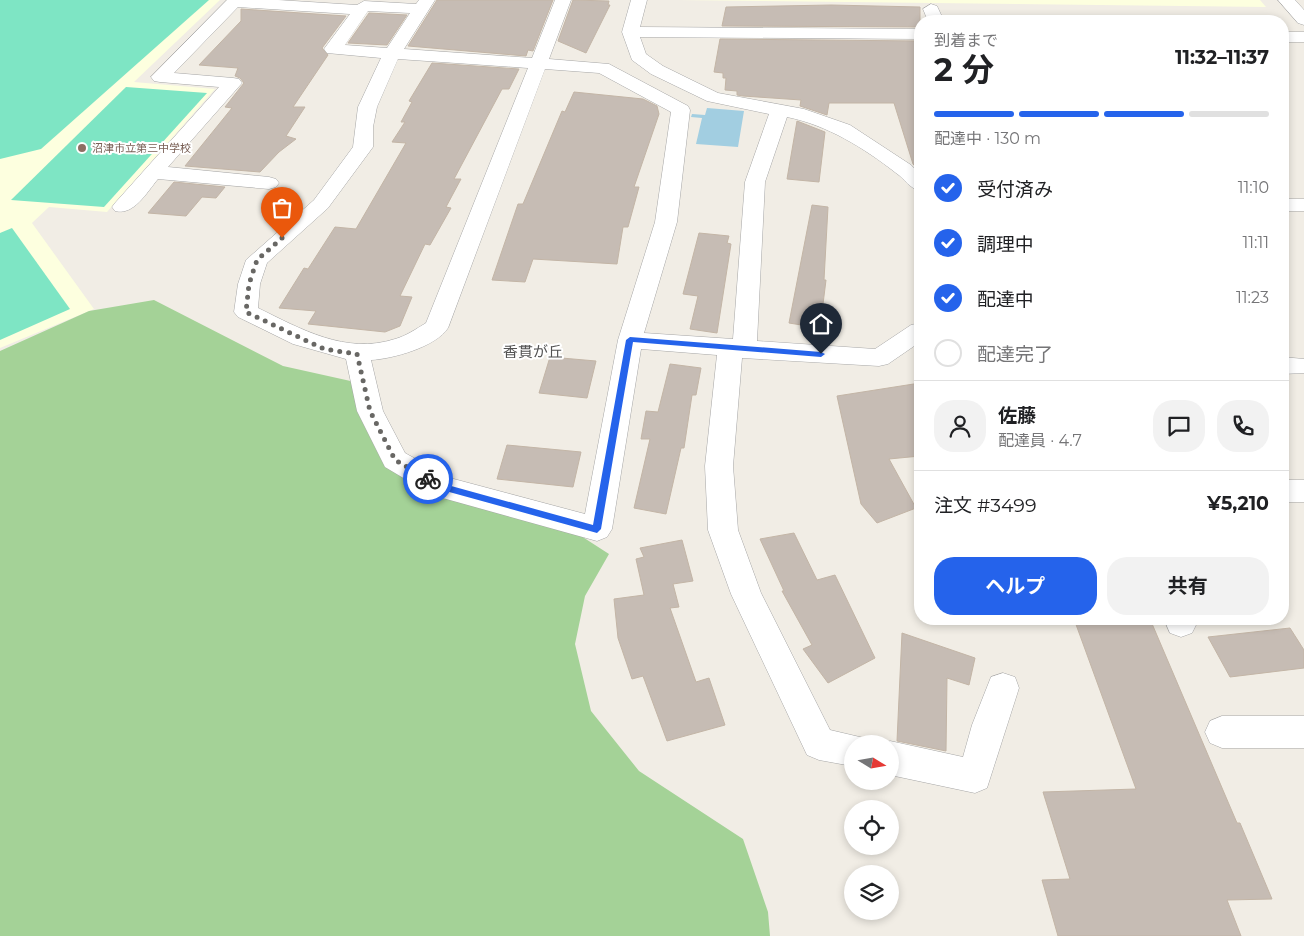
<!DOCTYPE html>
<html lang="ja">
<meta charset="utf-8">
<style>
body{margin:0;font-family:Montserrat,"Noto Sans JP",sans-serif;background:#f2f2f2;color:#202124;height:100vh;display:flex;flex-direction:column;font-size:19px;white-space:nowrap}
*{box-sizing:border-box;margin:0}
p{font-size:16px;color:#757577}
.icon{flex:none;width:28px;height:28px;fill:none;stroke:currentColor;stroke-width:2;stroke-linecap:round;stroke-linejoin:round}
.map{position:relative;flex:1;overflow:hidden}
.details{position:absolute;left:914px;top:15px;width:375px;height:610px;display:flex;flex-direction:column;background:#fff;border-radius:20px;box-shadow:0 2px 8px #0003}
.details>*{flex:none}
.needle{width:32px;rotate:101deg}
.controls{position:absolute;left:844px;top:735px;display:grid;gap:10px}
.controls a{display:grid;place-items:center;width:55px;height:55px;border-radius:50%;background:#fff;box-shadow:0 2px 8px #0003;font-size:25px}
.pin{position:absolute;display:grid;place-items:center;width:42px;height:42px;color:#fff;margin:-51px -21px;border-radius:50% 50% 50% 0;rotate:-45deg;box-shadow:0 0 5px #0007}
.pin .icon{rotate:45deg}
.courier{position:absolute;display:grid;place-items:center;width:50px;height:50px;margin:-25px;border:4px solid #2563eb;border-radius:50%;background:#fff;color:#222;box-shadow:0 1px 6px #0007}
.summary em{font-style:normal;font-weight:700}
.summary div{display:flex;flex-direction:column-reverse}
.summary{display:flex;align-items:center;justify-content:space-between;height:85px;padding:0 20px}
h1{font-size:32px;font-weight:700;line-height:38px}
.bar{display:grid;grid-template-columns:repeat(4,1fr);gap:8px 5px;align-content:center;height:60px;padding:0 20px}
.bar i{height:6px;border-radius:4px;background:#e0e0e0}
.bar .active{background:#2563eb}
.bar p{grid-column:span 4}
.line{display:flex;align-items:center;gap:12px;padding:0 20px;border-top:1px solid #e0e0e0}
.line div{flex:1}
.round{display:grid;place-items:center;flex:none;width:52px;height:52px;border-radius:20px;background:#f2f2f2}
ol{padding:0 20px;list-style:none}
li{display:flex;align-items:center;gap:15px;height:55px}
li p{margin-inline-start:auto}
li .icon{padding:5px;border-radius:50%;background:#2563eb;color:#fff;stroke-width:4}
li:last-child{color:#757577}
li i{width:28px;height:28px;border:2px solid #e0e0e0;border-radius:50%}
.cta{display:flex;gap:10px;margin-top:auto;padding:10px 20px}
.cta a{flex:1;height:58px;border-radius:20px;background:#2563eb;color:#fff;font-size:20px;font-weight:700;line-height:58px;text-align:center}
.cta a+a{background:#f2f2f2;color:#202124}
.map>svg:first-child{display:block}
</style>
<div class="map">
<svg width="1304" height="936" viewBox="0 0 1304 936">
<rect width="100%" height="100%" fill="#f1ede5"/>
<!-- education -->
<g fill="#fdffdf">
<path d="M0 0H220L134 82 215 89 107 212 49 207 32 223 94 309 0 348Z"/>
<path d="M677 0H1260L1266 7Z"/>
</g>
<!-- forest -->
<path fill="#a4d297" d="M154 300 283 366 364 384 395 460 550 516 609 554 585 596 575 644 591 711 639 771 743 839 768 912 770 936H0V351L89 311Z"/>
<!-- pitch -->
<g fill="#7ee5c4">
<path d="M0 0H209L41 149 0 159Z"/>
<path d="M126 87 207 93 104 207 11 200Z"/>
<path d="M12 228 70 309 0 340V233Z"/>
</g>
<!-- water -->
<path fill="#a2cee1" d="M707 108 744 111 738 147 696 144 702 118 691 117 692 114 705 115Z"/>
<!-- building -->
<g fill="#c6bcb4" stroke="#c3b5a6">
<path d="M437 0H553L533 51 528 50 526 56 408 46Z"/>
<path d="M573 0 609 1 608 5H610L586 53 558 41Z"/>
<path d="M831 5 920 7V27L722 26 726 7Z"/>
<path d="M241 9 346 16 322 48 328 55 293 107H305L286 136 296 139 279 152 260 172 185 166 232 108 225 107 244 83 240 78 235 76 238 68 199 65 241 21Z"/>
<path d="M369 13 407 15 387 45 348 43Z"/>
<path d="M720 39 920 41V167H916L913 164 894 103H829L827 115 800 106 801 100 743 96 737 95V91L725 90 726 78H723V73L714 72Z"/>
<path d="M432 63 519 69 509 89H502L454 179H461L446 207 451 208 430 245 425 244 400 296 412 297 400 326 385 332 308 324 316 311 279 308 304 268 308 269 335 227 356 229 406 143 392 142 405 122H401L412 102 409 101Z"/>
<path d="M574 92 643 99 657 106 659 114 634 187H639L628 227H623L617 264 533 259 525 282 492 280 518 204H523L562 111 565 112Z"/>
<path d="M797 121 825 132 819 182 787 179Z"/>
<path d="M174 182 225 187 216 198 202 197 186 216 148 213Z"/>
<path d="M812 205 828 207 824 280H826L820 328 789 323Z"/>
<path d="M699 233 729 236 727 243 731 244 717 333 690 329 698 296 683 294Z"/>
<path d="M550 357 596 361 587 398 539 393Z"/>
<path d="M670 364 701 368 696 395H692L684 448H681L666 514 634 508 650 439H641L646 411 658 412Z"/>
<path d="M920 383V456L889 459 916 508 877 523 861 504 837 396Z"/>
<path d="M507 445 581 452 573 487 497 479Z"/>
<path d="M794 533 817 580 835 575 875 658 828 683 803 649 812 645 782 591H784L760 539Z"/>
<path d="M682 540 693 581 673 584 679 607 670 608 696 682 709 678 725 725 667 741 643 676 632 679 618 638 614 599 644 595 636 559 644 557 640 548Z"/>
<path d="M1074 619H1150L1237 823H1240L1272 899 1227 900 1241 936H1058L1042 880 1070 879 1043 792 1136 789Z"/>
<path d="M1290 628 1304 650V668L1230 677 1208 637Z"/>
<path d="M902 633 975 658 969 685 947 678 946 751 897 741Z"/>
</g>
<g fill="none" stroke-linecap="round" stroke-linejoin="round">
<!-- minor casing -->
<g stroke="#a6a6a6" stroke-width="1">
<g id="minor">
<path d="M227 0H278L357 5 364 1 416 4 419 0H435L404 49 532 58 555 0H571L549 59 609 64 688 106 690 110 677 222 644 333 733 339 745 182 769 114 707 101 651 74 632 60 622 32 631 0H647L640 27 920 29V39L640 37 646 54 663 66 718 93 804 109 850 125 911 165 920 174V191C909 188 905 179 896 173 864 148 827 125 787 117L765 182 757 341 875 349 911 325 920 323V342L888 364 879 366 742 358 733 466 738 530 761 593 830 730 864 738 867 744H852V766L819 760 807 755 731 594 708 530 705 466 717 355 641 349 612 529 607 537 597 541 432 495 385 467 357 411 346 359 293 344 238 317 234 312 238 284 246 260 314 200 353 147 358 107 381 58 327 53 324 49 350 14 238 7 174 73 233 78 239 79 242 83 168 167 269 177 276 179 279 183 276 187 269 189 158 179C147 192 134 216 115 211L112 207 115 203 219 87 160 82 154 81 151 77ZM368 11 410 13 387 48 345 45ZM398 59 528 68 426 323C416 329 406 336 395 339 346 355 301 329 258 308L260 284 267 263 328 208 373 147V127L377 107ZM545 69 599 73 671 112 655 222 618 340 585 514 450 478 405 453 383 411 371 360C392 359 436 347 448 328Z"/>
<path d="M931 4 937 6 944 21H928L923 9Z"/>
<rect x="1282" y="32" width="22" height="10"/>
<rect x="1282" y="199" width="22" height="12"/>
<path d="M1282 357 1304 359V373L1282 374Z"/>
<rect x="1282" y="480" width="22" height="22"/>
<path d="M1164 619H1196L1197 623 1192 633 1181 637 1170 633Z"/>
<path d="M1003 673 1015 677 1019 688 987 788 975 793 890 775V744H884L890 741 963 757 972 725 991 677Z"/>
<path d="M1222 716H1304V748H1222L1210 743 1205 732 1210 721Z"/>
</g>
</g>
<!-- tertiary casing -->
<g stroke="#a6a6a6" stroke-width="1">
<path id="tertiary" d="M1278 0H1295L1304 10V25L1298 23Z"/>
</g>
<!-- minor -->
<use href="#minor" fill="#fff" fill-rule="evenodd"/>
<!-- tertiary -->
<use href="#tertiary" fill="#fff" fill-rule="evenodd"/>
</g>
<!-- route -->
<path fill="#2563eb" d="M630 337 821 352 825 354 821 357 633 342 601 529 597 533 442 490 425 481 424 479 428 476 444 484 593 525 626 340Z"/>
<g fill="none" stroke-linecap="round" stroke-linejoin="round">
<!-- done -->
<path stroke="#686764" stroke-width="5" stroke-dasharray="0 9" d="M282 238 257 260 249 284 246 312 324 349 357 354 370 411 395 460 428 479"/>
</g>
<!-- markers -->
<circle fill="#8d6e63" stroke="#fff" stroke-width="2" cx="82" cy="148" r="5"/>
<g text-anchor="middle" stroke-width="4" stroke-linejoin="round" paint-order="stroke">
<!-- far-education labels -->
<g font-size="11" fill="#785e54" stroke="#fff" text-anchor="start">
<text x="92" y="152">沼津市立第三中学校</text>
</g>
<!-- quarter labels -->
<g font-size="15" fill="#525252" stroke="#fff">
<text x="533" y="357">香貫が丘</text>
</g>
</g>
</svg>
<div class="controls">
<a><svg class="needle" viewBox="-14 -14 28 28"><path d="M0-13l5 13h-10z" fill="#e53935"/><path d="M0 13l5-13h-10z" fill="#757577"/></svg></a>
<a><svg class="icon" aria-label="locate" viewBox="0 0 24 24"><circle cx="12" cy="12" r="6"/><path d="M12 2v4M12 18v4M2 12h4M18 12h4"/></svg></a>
<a><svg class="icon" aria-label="layers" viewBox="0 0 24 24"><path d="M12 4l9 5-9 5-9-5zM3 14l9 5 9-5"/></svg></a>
</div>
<div class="pin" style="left:282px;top:238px;background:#ea580c"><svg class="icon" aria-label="bag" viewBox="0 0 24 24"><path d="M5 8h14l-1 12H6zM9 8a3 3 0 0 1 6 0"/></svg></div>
<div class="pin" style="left:821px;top:354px;background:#1f2937"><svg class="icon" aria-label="home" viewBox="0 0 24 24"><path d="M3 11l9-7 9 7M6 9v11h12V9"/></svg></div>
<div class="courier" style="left:428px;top:479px"><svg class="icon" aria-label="bike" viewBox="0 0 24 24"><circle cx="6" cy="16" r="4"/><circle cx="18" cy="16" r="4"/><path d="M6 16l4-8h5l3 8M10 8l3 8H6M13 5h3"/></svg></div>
<section class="details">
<div class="summary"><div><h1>2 分</h1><p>到着まで</p></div><em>11:32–11:37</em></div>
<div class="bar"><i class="active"></i><i class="active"></i><i class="active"></i><i></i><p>配達中 · 130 m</p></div>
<ol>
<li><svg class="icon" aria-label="check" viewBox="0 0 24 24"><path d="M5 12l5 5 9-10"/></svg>受付済み<p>11:10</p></li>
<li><svg class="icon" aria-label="check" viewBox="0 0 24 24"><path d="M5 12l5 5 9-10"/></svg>調理中<p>11:11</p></li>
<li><svg class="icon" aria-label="check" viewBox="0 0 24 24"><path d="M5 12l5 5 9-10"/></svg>配達中<p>11:23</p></li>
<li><i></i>配達完了</li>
</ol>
<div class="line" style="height:90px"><a class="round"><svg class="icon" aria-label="person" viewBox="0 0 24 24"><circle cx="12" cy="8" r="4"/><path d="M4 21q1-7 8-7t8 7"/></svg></a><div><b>佐藤</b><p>配達員 · 4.7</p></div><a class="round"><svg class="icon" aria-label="chat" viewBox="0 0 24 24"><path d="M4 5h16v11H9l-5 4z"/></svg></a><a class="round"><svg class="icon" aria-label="phone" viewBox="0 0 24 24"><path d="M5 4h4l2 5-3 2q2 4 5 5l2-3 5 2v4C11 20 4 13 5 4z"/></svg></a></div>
<div class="line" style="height:65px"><div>注文 #3499</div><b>¥5,210</b></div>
<div class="cta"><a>ヘルプ</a><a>共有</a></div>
</section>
</div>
